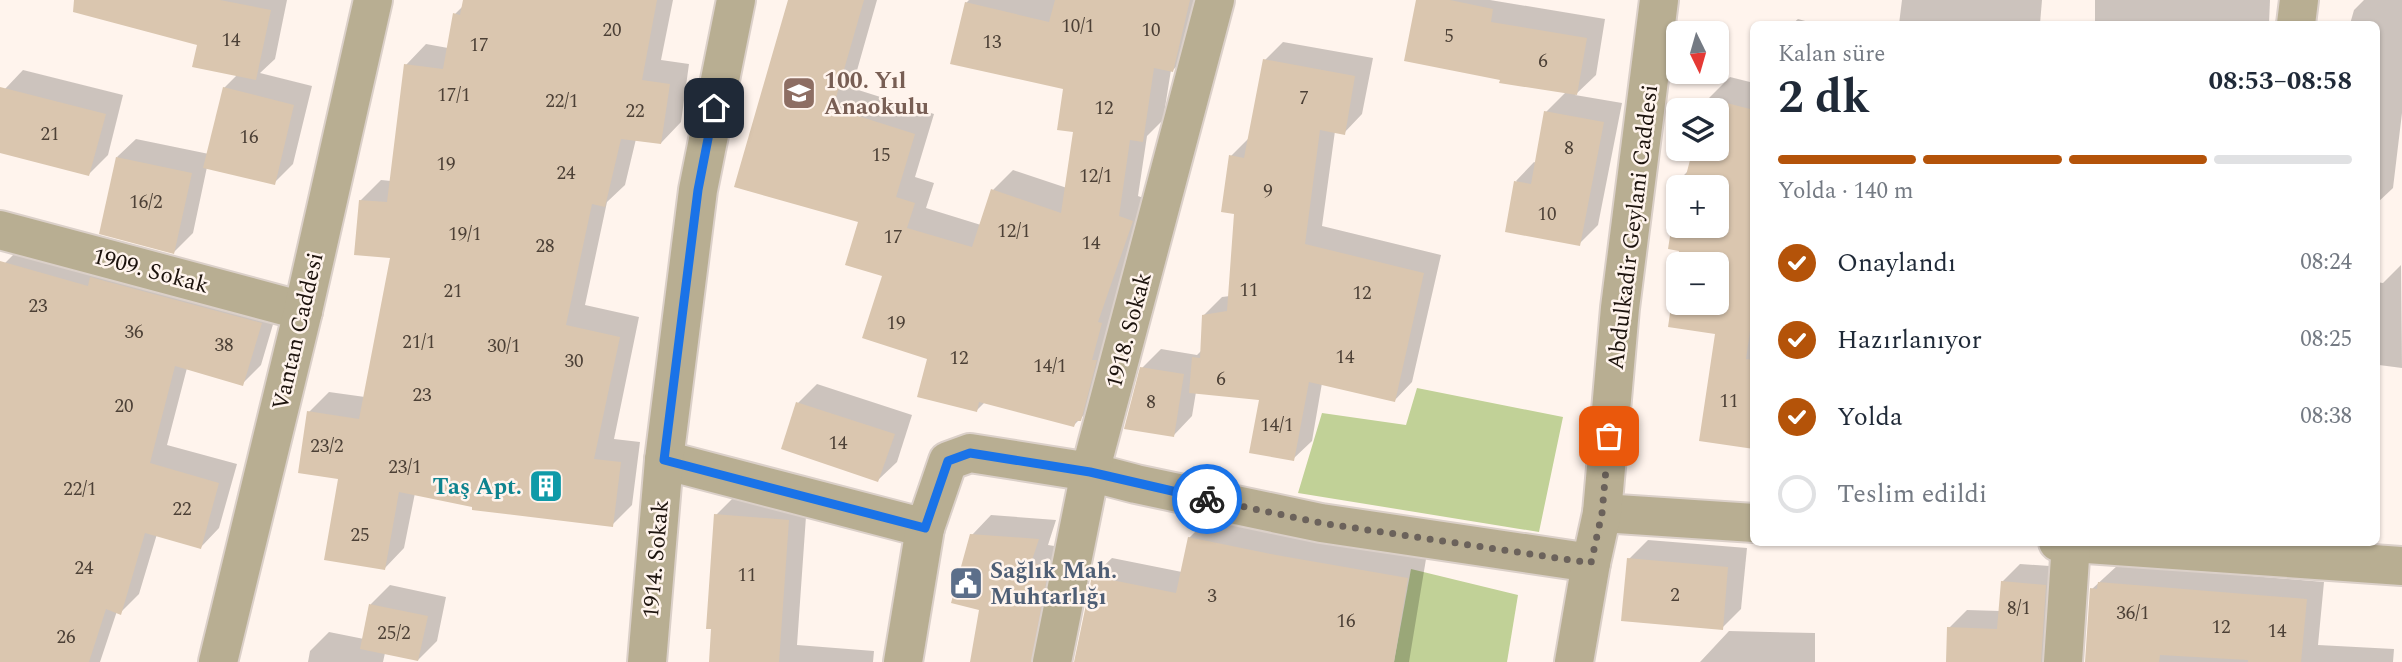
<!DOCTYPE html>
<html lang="tr">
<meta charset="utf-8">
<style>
body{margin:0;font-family:Spectral,serif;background:#f2f2f3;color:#1f2937;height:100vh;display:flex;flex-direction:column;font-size:26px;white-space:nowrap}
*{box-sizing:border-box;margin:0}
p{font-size:23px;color:#747a83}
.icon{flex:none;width:38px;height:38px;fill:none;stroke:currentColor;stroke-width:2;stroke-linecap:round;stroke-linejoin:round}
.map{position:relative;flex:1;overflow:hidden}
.panel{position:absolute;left:1750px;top:21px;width:630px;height:525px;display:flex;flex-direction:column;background:#fff;border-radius:10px;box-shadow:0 2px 5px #0004}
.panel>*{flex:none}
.needle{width:46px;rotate:175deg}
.controls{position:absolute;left:1666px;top:21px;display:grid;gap:14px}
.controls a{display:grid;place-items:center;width:63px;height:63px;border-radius:10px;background:#fff;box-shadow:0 2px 5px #0004;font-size:35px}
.pin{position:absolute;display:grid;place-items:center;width:60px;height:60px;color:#fff;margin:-30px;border-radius:14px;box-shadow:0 4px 10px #0006}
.courier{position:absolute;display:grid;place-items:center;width:70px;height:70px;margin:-35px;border:5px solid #1a73e8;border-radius:50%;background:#fff;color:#222;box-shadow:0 2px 9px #0007}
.overview em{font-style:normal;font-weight:700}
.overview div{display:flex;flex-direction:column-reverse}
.overview{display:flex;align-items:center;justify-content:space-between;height:119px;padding:0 28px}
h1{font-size:46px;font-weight:700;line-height:52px}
.bar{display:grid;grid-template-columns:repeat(4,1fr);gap:10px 7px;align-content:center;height:84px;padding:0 28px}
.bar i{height:9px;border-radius:5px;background:#e0e1e3}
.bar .active{background:#b45309}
.bar p{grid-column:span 4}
ol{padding:0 28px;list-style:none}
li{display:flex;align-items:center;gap:21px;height:77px}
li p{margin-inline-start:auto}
li .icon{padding:7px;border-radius:50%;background:#b45309;color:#fff;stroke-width:4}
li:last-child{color:#747a83}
li i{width:38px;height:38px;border:4px solid #e0e1e3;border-radius:50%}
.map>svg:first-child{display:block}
</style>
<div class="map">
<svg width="2402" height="662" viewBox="0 0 2402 662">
<rect width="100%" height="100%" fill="#fff4ed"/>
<!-- green -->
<g fill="#c1d197">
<path d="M1417 388 1563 417 1539 532 1298 493 1322 413 1406 425Z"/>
<path d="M1411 569 1518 595 1507 662H1394Z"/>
</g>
<!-- shadow -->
<g fill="#0003">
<path d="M97 0H287L275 59 260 73 312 86 293 164 274 183 207 167 193 233 174 252 117 157 136 139 209 154 224 88 238 74 199 44Z"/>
<path d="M465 0H673L661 60 689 64 681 122 661 143 636 139 625 185 607 202 585 305 639 317 614 439 640 442 632 505 612 525 474 506 415 493 404 548 384 569 309 412 329 392 365 397 392 257 360 201 381 180 391 181 406 65 426 44 448 48 455 14 464 5Z"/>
<path d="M790 0H877L852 88 934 114 915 177 934 183 926 208 981 225 993 190 1013 170 1067 188 1075 130 1064 87 966 3 969 0H1204L1193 50 1173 70H1171L1163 120 1147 136 1138 196 1152 201 1100 399 1074 425 985 402 976 411 929 358 885 275 860 221Z"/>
<path d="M1426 0H1490L1605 19 1596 75 1575 95 1622 103 1598 225 1579 244 1516 181 1534 162 1537 163 1546 112 1566 92Z"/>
<path d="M1902 0H2042L2040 24H1899Z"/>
<path d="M2095 0H2270L2269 24H2095Z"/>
<path d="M2364 0H2402V113L2393 188 2376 204V24H2350L2354 10Z"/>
<path d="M1798 19 1816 24H1792Z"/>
<path d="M1283 42 1373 58 1362 114 1344 133 1335 131 1322 226 1441 255 1412 382 1394 401 1322 383 1312 441 1293 459 1261 399 1196 392 1192 416 1174 435 1142 368 1161 349 1197 355 1202 350 1204 315 1222 297 1230 296 1236 212 1231 156 1250 137 1265 60Z"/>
<path d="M23 70 123 95 108 155 89 174 0 151V106L5 89Z"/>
<path d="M1730 77 1754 83V448L1717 332 1670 326 1678 266V303H1717V264H1679L1681 249 1670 247 1678 194V226H1717V187H1679L1680 179 1689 170 1695 149H1717V110H1705L1708 99Z"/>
<path d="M24 244 279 304 261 365 242 384 187 368 167 445 237 464 219 528 201 547 157 534 139 594 120 613 117 611 100 662H0V281L5 263Z"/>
<path d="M2401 265 2402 368 2379 365 2376 387V282L2383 283Z"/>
<path d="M817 384 912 415 897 462 878 480 798 403Z"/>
<path d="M735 496 807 502 797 645 874 651 873 662H711L716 515Z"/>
<path d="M991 515 1056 520 1048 545 1067 548 1049 662H972L981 609 972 535Z"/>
<path d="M1208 519 1295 537 1426 559 1409 662H1076L1093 576 1112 558 1182 572 1189 538Z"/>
<path d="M1648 540 1747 548 1741 609 1722 628 1629 559Z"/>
<path d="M2020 564 2064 567 2068 662H1947L1949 628 1967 610 2000 611 2002 582Z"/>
<path d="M2118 565 2324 582 2318 645 2394 649 2393 662H2087L2092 589Z"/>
<path d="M390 585 446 597 437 641 418 660 385 653 383 662H308L310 651 329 632 364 639 371 604Z"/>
<path d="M1729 631 1815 633V662H1700Z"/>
</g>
<!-- building -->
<g fill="#dac6af" fill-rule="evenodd">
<path d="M74 0H220L271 10 256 80 192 67 197 45 73 12Z"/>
<path d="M463 0H657L642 80 670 84 661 144 621 139 605 207 592 204 566 325 620 337 594 459 621 462 613 527 472 510V507L399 492 385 570 324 560 338 479 298 473 307 411 359 419 390 258 354 255 359 200 387 202 404 64 443 69 453 13 460 15Z"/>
<path d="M788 0H864L833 108 915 134 896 197 915 203 907 228 972 247 991 189 1061 213 1073 132 1057 130 1063 89 950 64 965 2 1049 22 1055 0H1190L1173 72 1154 68 1143 142 1130 140 1119 216 1133 221 1098 322 1102 323 1092 360H1097L1081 421H1076L1074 427 979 402 977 412 917 397 927 359 862 338 882 276 845 265 858 222 734 187Z"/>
<path d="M1416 0H1450L1493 9 1491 22 1587 38 1577 95 1499 83 1500 80 1404 61Z"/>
<path d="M1263 59 1355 76 1345 135 1320 130 1305 244 1424 273 1395 402 1309 382 1294 461 1249 453 1259 400 1189 393 1192 357 1200 358 1202 315 1227 311 1234 214 1221 212 1229 155 1244 158Z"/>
<path d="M0 87 106 114 89 176 0 153Z"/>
<path d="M223 87 294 105 275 185 203 168Z"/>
<path d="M1707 98 1754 110V304L1746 359 1754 360V449L1699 441 1715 334 1668 327 1679 251 1668 249 1679 178 1685 179 1693 149H1717V110H1703ZM1678 187H1717V226H1678ZM1678 264H1717V303H1678Z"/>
<path d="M1544 111 1604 122 1580 246 1505 232 1514 181 1531 184Z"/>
<path d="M116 157 192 173 174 254 99 234Z"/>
<path d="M0 261 88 286 90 277 262 323 243 386 175 366 150 463 219 483 201 549 145 533 121 615 106 609 89 662H0Z"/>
<path d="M1140 367 1184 374 1174 437 1124 429Z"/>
<path d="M796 402 895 434 878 482 781 449Z"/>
<path d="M714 514 789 520 779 662H709L711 629H706Z"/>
<path d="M970 534 1039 539 1031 563 1049 567 1031 662H970L979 610 951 603Z"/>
<path d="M1188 537 1276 555 1408 578 1394 662H1074L1092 576 1176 593Z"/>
<path d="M1627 558 1728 567 1723 630 1621 621Z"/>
<path d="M2001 581 2046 585 2041 662H1946L1947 627 1997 629Z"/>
<path d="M2098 582 2307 599 2301 662H2248V660L2160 655 2159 662H2085L2090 588 2097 589Z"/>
<path d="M369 604 428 616 418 661 360 649Z"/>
</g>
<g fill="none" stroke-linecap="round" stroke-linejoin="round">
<!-- minor casing -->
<g stroke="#dbd0c9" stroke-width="42">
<g id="minor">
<path d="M2296 24 2299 0"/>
<path d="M0 230 303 311"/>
<path d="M664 460 925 528 948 461 970 453 1090 472 1136 484 1321 523 1591 563"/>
<path d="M1602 513 1754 523"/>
<path d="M2058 542 2402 566"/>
<path d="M218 662 303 311 373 0"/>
<path d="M647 662 664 460 698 190 736 0"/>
<path d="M903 662 925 528"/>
<path d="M1052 662 1090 472 1215 0"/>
<path d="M1574 662 1591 563 1602 513 1620 308 1659 0"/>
<path d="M2063 662 2071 543"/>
</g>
</g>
<!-- minor -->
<use href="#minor" stroke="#b8ae92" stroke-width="38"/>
</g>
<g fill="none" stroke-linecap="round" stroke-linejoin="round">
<!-- done -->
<path stroke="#6b625b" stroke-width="7" stroke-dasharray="0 12.6" d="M1207 499 1321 523 1591 563 1602 513 1609 436"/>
<!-- route -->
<path stroke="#1a73e8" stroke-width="9" d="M714 108 698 190 664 460 925 528 948 461 970 453 1090 472 1207 499"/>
</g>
<!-- icons -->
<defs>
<g id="school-square" transform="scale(1.75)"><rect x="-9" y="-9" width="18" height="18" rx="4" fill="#8d6e63" stroke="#fff4ed"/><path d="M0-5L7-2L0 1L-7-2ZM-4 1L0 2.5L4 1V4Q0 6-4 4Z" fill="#fff"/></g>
<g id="building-square" transform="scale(1.75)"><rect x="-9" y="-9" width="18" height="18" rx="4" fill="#0f9aa8" stroke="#fff4ed"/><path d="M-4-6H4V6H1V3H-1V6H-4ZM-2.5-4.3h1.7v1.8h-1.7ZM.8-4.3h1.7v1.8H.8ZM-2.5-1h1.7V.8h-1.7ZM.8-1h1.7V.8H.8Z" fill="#fff"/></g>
<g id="civic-square" transform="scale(1.75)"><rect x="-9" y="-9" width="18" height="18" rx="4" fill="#5c6f8a" stroke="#fff4ed"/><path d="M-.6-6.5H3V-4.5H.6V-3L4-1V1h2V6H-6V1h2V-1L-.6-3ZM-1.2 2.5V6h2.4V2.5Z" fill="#fff"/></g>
</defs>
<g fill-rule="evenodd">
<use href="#school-square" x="799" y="93"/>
<use href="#building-square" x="546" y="486"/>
<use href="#civic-square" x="966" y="583"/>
</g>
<g text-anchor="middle" stroke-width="5" stroke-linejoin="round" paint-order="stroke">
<!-- number labels -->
<g font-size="19" fill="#4c4036">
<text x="1078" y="32">10/1</text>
<text x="612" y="36">20</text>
<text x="1151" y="36">10</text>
<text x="1449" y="42">5</text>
<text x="231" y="46">14</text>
<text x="992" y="48">13</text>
<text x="479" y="51">17</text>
<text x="1543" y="67">6</text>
<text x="454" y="101">17/1</text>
<text x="1304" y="104">7</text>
<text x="562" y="107">22/1</text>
<text x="1104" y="114">12</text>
<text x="635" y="117">22</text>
<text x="50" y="140">21</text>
<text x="249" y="143">16</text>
<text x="1569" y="154">8</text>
<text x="881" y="161">15</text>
<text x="446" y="170">19</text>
<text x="566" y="179">24</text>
<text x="1096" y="182">12/1</text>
<text x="1268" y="197">9</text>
<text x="146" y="208">16/2</text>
<text x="1547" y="220">10</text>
<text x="1014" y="237">12/1</text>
<text x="465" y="240">19/1</text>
<text x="893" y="243">17</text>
<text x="1091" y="249">14</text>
<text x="545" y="252">28</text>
<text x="1249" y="296">11</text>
<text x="453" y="297">21</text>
<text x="1362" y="299">12</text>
<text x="38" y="312">23</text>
<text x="896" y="329">19</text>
<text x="134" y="338">36</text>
<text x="419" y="348">21/1</text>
<text x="224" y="351">38</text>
<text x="504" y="352">30/1</text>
<text x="1345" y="363">14</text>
<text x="959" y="364">12</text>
<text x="574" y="367">30</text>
<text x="1050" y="372">14/1</text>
<text x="1221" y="385">6</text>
<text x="422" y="401">23</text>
<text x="1729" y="407">11</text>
<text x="1151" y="408">8</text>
<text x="124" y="412">20</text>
<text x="1277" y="431">14/1</text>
<text x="838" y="449">14</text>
<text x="327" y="452">23/2</text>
<text x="405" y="473">23/1</text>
<text x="80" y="495">22/1</text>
<text x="182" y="515">22</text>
<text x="360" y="541">25</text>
<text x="84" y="574">24</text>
<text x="747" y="581">11</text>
<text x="1675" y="601">2</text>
<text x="1212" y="602">3</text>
<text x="2019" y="614">8/1</text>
<text x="2133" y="619">36/1</text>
<text x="1346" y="627">16</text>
<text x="2221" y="633">12</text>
<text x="2277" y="637">14</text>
<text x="394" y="639">25/2</text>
<text x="66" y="643">26</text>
</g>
<!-- education labels -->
<g font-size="23" font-weight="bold" fill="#785e54" stroke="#fff4ed" text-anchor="start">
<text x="824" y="88">100. Yıl<tspan x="824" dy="26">Anaokulu</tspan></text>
</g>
<!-- street labels -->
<g font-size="23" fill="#1c130d" stroke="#fff4ed">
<text transform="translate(1632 227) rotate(-83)" y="8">Abdulkadir Geylani Caddesi</text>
<text transform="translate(151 270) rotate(15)" y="8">1909. Sokak</text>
<text transform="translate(1128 330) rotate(-75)" y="8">1918. Sokak</text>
<text transform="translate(297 331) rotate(-77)" y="8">Vantan Caddesi</text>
<text transform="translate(655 559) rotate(-85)" y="8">1914. Sokak</text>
</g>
<!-- culture labels -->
<g font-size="23" font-weight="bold" fill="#0d838f" stroke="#fff4ed" text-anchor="end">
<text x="522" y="494">Taş Apt.</text>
</g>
<!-- service labels -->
<g font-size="23" font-weight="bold" fill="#4e5e75" stroke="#fff4ed" text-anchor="start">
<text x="990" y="578">Sağlık Mah.<tspan x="990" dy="26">Muhtarlığı</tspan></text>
</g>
</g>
</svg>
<div class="controls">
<a><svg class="needle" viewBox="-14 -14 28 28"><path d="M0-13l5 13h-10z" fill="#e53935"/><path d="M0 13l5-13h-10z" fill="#747a83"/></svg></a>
<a><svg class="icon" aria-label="layers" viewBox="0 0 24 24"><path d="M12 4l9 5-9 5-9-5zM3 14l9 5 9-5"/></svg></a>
<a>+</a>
<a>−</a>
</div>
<div class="pin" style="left:1609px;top:436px;background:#ea580c"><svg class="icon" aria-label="bag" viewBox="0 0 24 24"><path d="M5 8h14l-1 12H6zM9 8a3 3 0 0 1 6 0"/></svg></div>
<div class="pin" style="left:714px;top:108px;background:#1f2937"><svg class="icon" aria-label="home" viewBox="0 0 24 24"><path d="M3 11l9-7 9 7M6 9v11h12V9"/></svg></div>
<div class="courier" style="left:1207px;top:499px"><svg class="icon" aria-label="bike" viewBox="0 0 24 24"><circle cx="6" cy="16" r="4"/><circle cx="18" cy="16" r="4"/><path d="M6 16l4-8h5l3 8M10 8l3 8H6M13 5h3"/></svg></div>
<section class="panel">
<div class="overview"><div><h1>2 dk</h1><p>Kalan süre</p></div><em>08:53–08:58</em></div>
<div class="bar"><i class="active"></i><i class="active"></i><i class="active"></i><i></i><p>Yolda · 140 m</p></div>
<ol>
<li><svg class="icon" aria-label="check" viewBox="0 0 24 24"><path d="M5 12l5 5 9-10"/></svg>Onaylandı<p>08:24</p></li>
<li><svg class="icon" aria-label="check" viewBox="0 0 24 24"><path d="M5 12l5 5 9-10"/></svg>Hazırlanıyor<p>08:25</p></li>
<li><svg class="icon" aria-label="check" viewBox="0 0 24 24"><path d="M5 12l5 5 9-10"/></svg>Yolda<p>08:38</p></li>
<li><i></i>Teslim edildi</li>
</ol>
</section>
</div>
